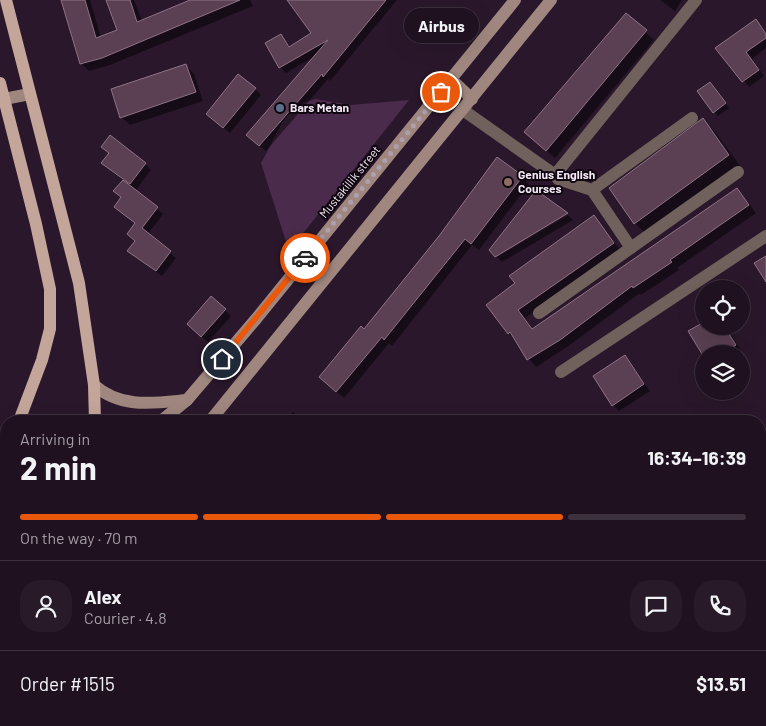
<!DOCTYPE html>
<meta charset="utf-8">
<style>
body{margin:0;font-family:Barlow,sans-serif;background:#281a29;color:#f1f3f6;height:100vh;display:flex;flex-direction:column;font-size:19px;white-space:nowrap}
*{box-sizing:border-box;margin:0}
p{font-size:16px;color:#a29da5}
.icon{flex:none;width:28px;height:28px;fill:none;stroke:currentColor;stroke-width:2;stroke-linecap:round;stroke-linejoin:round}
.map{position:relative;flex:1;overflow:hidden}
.sheet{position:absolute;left:0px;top:415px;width:766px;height:311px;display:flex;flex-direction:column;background:#201120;border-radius:20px 20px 0 0;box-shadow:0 5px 20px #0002,0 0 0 1px #3d313e}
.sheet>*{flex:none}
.tools{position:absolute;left:695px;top:280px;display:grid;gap:10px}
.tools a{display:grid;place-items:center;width:55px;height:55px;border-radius:50%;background:#201120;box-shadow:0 5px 20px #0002,0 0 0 1px #3d313e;font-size:25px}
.pin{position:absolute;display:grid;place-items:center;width:42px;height:42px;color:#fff;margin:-21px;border:2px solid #fff;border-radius:50%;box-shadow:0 1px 5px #0007}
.courier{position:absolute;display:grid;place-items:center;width:50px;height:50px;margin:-25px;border:4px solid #ea580c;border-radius:50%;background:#fff;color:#222;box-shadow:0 1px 6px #0007}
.bubble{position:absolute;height:35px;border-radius:18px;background:#201120;box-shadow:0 5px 20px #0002,0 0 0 1px #3d313e;font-size:16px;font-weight:700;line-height:35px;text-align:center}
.headline em{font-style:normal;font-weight:700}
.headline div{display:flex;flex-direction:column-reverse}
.headline{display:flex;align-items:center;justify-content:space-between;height:85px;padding:0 20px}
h1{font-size:32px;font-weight:700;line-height:38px}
.bar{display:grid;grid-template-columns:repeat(4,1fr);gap:8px 5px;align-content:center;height:60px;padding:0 20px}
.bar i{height:6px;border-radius:4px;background:#3d313e}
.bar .active{background:#ea580c}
.bar p{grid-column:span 4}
.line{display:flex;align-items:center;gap:12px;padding:0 20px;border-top:1px solid #3d313e}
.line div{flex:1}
.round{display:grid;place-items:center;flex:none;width:52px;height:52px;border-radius:20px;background:#281a29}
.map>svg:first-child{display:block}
</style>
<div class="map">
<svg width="766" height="726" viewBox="0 0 766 726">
<rect width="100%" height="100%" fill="#2a172b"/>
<!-- green -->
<g fill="#4b2b4c">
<path d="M316 99 351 105 409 100 289 251 261 163C276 139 282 105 316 99Z"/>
<path d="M6 478V578L0 571V483Z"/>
</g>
<!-- shadow -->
<g fill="#0007">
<path d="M63 0H90L101 38 118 31 108 0H134L142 21 193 0H250L253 6 110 65 89 71 81 63Z"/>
<path d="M289 0H397L330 81 328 79 266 151 254 141 315 56 286 73 280 67 281 35 291 48 313 33Z"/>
<path d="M660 0H682L675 11Z"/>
<path d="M626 15 654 40 555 158 534 140Z"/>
<path d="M756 21 766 33V48L752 59 764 76 749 87 717 48Z"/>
<path d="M186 66 194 74 203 101 130 125 121 117Z"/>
<path d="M713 87 729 108 718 116 699 92Z"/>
<path d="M255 89 261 95 230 133 214 120Z"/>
<path d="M703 120 715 132 741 167 647 235 635 223Z"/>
<path d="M103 163 145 164 151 170 135 191 163 214 148 234 176 258 162 276 128 251 136 241V224L115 207 122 198 115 191 124 181Z"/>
<path d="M522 177 529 184 479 250 472 245 392 346 389 343 344 398 327 384 364 330Z"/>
<path d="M737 189 756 213 677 268 679 270 641 295 640 293 567 347 536 367 509 333 517 284 594 217 621 251 525 318 533 330Z"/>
<path d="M568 215 573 220 502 262 497 257Z"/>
<path d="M225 310 231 316 208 342 194 330Z"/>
<path d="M704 326H726L741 351 737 354H704L690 332Z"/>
<path d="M625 357 650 391 619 411 613 405Z"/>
<path d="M293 412 304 421H285Z"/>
<path d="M766 510V537L760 540V513Z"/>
<path d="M760 558 766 570V608L764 609 760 605Z"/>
<path d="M346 720H369L372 726H349Z"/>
<path d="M472 720H502L506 726H475Z"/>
<path d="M617 720H639L643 726H620Z"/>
<path d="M719 720H751L755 726H722Z"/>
</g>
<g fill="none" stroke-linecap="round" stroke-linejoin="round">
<!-- canal -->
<g stroke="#020b0f" stroke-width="12">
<path d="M0 490H6"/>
<path d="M760 652 766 650"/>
</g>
</g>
<!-- building -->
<g fill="#5a4052" stroke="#8f7286">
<path d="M61 0H85L96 38 117 30 106 0H130L137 22 190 0H240L102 58 80 64Z"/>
<path d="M287 0H386L323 77 322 74 259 146 246 135 328 40 279 68 265 43 281 34 289 47 311 33Z"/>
<path d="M626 13 647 30 546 151 524 132Z"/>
<path d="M756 19 766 34V38L746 52 759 70 742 82 715 48Z"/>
<path d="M186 64 196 92 120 118 111 89Z"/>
<path d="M238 74 256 88 223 128 206 114Z"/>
<path d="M710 82 726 103 713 113 697 91Z"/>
<path d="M703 118 729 155 634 224 609 188Z"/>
<path d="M110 135 146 163 130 184 101 163 109 153 101 147Z"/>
<path d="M497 157 523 176 471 244 465 239 384 340 382 337 336 392 319 377 361 326 364 329 439 236Z"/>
<path d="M123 180 158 207 142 228 171 251 156 271 127 251 135 241 127 234 135 223 114 207 121 197 113 191Z"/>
<path d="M737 188 749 205 670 260 672 262 633 288 632 286 560 340 527 360 510 332 508 334 486 305 515 283 509 276 594 215 614 243 518 310 532 329Z"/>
<path d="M536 190 568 213 495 257 489 250Z"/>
<path d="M766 256V282L754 263Z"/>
<path d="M211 296 226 309 201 337 187 324Z"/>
<path d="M704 322V326H724L736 345 721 354H702L688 331Z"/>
<path d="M625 355 644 384 612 406 593 376Z"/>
</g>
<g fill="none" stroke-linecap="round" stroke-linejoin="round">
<!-- minor -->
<g stroke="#70615c" stroke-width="12">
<path d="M463 110 555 175 696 0"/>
<path d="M555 175 558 179 592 190 631 248"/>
<path d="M592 190 692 118"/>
<path d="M539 313 738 172"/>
<path d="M561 372 766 236"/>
</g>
<!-- tertiary -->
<g stroke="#70615c" stroke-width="12">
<path d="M200 720 203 726"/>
<path d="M232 720 236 726"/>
</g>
<!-- secondary -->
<g stroke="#9f877f" stroke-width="12">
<path d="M451 79 472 99"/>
<path d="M4 99 30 94"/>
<path d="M94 385C121 409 154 403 187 400"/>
<path d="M161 421 187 400 256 319 515 0"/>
<path d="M210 421 551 0"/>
</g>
<!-- primary -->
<g stroke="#c3a59a" stroke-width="12">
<path d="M6 0 79 283 94 385 95 421"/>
<path d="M0 83 36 224 50 289V329L42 360 19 421"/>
<path d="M0 465 6 460"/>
<path d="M0 586 6 591"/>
<path d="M0 610V625"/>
<path d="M0 681 6 674"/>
</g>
</g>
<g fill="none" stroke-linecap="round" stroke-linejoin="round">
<!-- done -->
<path stroke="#ae9faf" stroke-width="5" stroke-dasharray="0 9" d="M305 258 441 92"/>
<!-- route -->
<path stroke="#ea580c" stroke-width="6" d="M222 359 305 258"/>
</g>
<!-- markers -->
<circle fill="#5c6f8a" stroke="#0e060e" stroke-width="2" cx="280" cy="108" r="5"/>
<circle fill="#8d6e63" stroke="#0e060e" stroke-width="2" cx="508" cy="182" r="5"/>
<g text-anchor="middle" stroke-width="4" stroke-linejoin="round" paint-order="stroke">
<!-- poi labels -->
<g font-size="12" font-weight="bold" fill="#f5e8f6" stroke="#0e060e" text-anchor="start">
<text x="290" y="112">Bars Metan</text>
<text x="518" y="179">Genius English<tspan x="518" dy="14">Courses</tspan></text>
</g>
<!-- street labels -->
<g font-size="12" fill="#f5e8f6" stroke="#0e060e">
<text transform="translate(350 182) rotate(-51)" y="4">Mustakillik street</text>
</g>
</g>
</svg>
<div class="tools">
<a><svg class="icon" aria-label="locate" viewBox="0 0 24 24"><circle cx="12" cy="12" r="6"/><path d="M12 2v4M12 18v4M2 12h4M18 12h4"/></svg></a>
<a><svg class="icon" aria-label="layers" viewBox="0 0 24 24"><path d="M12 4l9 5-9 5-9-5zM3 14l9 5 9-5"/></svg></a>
</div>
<div class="pin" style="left:441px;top:92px;background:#ea580c"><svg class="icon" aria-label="bag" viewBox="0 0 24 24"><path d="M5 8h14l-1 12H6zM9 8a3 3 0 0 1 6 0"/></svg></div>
<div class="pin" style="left:222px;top:359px;background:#1f2937"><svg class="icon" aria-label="home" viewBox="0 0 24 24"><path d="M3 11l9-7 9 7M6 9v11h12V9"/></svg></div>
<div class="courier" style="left:305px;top:258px"><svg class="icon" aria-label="car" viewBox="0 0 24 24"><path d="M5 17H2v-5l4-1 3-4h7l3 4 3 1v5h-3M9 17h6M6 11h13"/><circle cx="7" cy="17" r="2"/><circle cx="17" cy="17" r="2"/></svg></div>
<div class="bubble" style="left:404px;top:8px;width:75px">Airbus</div>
<section class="sheet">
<div class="headline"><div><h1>2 min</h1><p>Arriving in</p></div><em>16:34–16:39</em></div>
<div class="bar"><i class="active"></i><i class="active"></i><i class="active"></i><i></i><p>On the way · 70 m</p></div>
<div class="line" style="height:90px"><a class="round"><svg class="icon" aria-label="person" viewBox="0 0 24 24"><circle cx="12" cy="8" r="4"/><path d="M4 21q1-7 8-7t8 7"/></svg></a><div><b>Alex</b><p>Courier · 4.8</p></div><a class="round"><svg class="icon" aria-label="chat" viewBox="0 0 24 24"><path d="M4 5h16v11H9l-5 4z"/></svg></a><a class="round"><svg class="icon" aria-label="phone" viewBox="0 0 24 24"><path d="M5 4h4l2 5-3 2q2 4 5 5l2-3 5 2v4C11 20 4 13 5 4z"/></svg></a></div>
<div class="line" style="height:65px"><div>Order #1515</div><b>$13.51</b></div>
</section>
</div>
